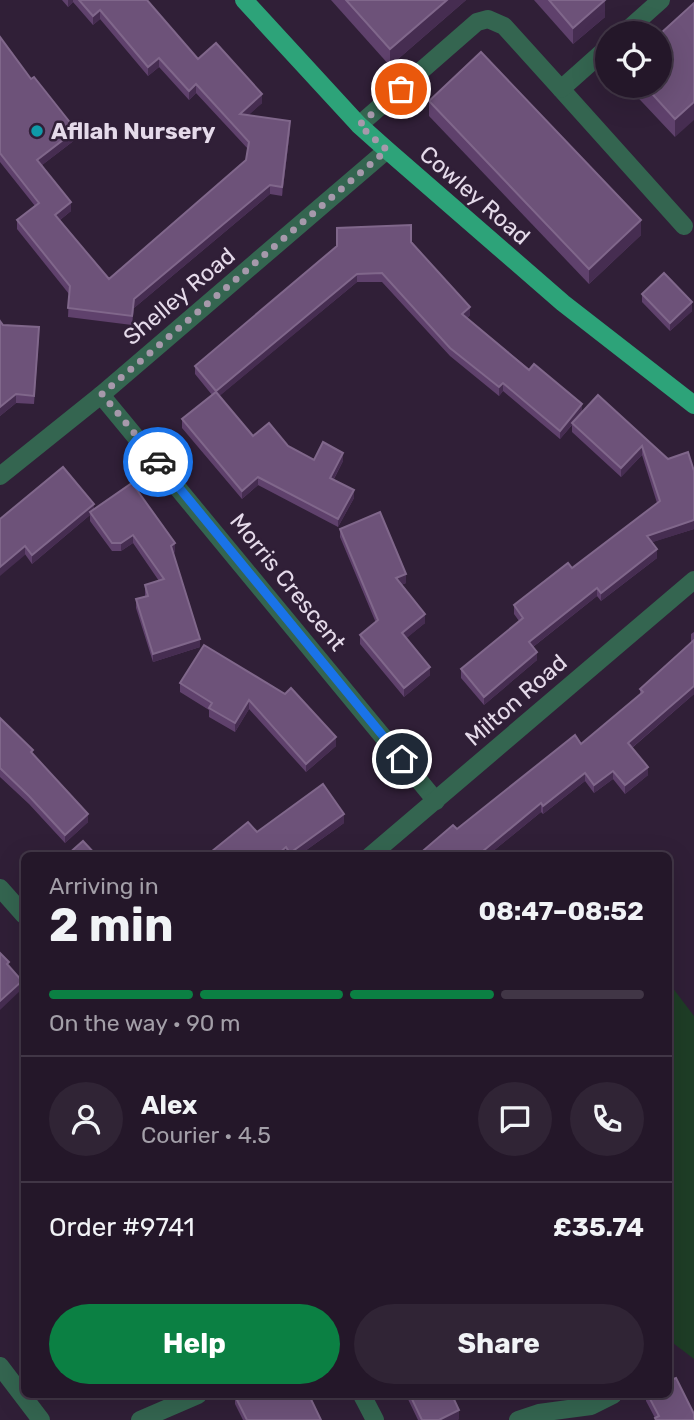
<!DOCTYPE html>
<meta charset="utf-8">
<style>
body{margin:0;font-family:Rubik,sans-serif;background:#302435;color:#f1f3f6;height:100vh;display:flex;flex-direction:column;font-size:26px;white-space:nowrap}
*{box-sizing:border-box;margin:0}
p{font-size:23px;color:#a39fa8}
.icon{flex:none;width:38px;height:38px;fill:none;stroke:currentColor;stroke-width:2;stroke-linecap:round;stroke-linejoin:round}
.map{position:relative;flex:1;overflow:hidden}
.details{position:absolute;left:21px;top:852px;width:651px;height:546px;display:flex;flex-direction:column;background:#241729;border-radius:10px;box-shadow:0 7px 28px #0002,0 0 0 2px #413646}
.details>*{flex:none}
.buttons{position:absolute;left:595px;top:21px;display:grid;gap:14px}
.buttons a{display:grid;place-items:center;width:77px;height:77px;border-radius:50%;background:#241729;box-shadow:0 7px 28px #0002,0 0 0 2px #413646;font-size:35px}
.pin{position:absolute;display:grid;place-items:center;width:60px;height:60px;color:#fff;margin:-30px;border:4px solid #fff;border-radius:50%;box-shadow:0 2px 7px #0007}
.courier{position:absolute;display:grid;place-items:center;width:70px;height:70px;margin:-35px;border:5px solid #1a73e8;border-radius:50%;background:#fff;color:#222;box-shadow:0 2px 9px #0007}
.overview em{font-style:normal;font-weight:700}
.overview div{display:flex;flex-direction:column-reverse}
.overview{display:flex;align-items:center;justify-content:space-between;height:119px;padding:0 28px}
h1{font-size:46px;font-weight:700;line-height:52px}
.bar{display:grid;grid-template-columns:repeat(4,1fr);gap:10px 7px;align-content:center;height:84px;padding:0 28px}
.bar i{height:9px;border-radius:5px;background:#413646}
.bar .selected{background:#0b8043}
.bar p{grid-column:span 4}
.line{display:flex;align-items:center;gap:18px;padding:0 28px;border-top:2px solid #413646}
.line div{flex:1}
.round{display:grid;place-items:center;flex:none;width:74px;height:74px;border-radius:37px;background:#302435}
.primary-button{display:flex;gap:14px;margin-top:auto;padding:14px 28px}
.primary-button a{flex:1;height:80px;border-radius:42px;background:#0b8043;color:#fff;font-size:28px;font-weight:700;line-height:80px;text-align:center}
.primary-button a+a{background:#302435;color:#f1f3f6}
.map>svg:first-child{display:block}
</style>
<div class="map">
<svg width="694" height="1420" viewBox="0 0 694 1420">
<rect width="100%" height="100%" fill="#301f37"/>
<!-- green -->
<path fill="#1e3d26" d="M669 983 694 1016V1359L669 1340Z"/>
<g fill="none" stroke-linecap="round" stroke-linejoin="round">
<!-- minor -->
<g stroke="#346550" stroke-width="18">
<path d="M624 33 661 0"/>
<path d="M561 89 684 226"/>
<path d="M359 125 477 22 488 19 504 26 561 89 607 48"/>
<path d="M101 395 436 801"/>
<path d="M0 476 101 395 387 150"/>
<path d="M370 856 694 580"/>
<path d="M0 888 24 915"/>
<path d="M0 1366 41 1420"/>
<path d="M362 1395 375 1420"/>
<path d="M140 1420 198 1395"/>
<path d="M518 1420 539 1413 591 1406 613 1395"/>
</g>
<!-- major -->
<path stroke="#2da379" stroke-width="18" d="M244 0 359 125 387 150 563 303 694 405"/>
</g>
<!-- wall -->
<g fill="#5f416c">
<path d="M62 0H147L198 59 262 103 248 115 290 130 282 196 270 194 134 308 132 325 68 317 69 294 17 229V220L35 206 0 162V37L76 139 42 165 71 211 60 220 109 279 246 160 248 149 196 93 189 100 159 67 148 76 100 19 93 25 73 2 68 7Z"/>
<path d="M331 0H466L390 66Z"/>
<path d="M534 0H604L605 17 573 44Z"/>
<path d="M694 3 675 137 627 86H660Z"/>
<path d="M429 101 641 235 589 284 429 116Z"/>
<path d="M411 242 470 315 467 318 582 412 668 459 694 471V529L652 542 657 558 601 601 597 596 533 647 537 660 484 705 461 678V669L519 621 514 614V605L572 568 657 503 642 455 621 477 572 432V425L560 439 503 391 499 396 450 356 382 282H357L219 396 253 436 288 446 314 460 343 461 334 479 354 498 338 527 258 485 242 499 182 428V419L212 395 195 374V366Z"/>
<path d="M642 294 692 311 670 331 642 302Z"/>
<path d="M0 321 3 325 39 335 34 404 16 403 0 416Z"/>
<path d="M94 510 175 552 173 553 200 647 153 662 136 608V599L145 596V585L159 581 133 543 121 551H112L90 521V515L32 564 0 519Z"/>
<path d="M340 529 406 583 401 585 425 623 406 638 430 675 404 697 360 644V635L376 623 340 537Z"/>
<path d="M694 632V694L632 748 648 775 625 794 613 779 594 793 585 781 543 814 541 812 487 856H417L581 744 640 695V689L691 643V634Z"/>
<path d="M204 645 336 746 306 772 249 709 235 732 209 717V710L180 692V683Z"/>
<path d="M0 718 33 754 88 822 65 843 29 804 0 777Z"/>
<path d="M344 823 298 856H206L257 832Z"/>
<path d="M406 1395H465L455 1400 459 1419 457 1420H418Z"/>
<path d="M646 1395H668L694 1420H655V1418L646 1401Z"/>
<path d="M235 1396 321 1420H243L235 1404Z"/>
</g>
<!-- shaded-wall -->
<g fill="#462d51">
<path d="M68 0H73V2L68 7Z"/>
<path d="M447 0H466L390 66V49Z"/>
<path d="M605 0V17L573 44V28Z"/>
<path d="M100 10V19L93 25V16Z"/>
<path d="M159 58V67L148 76V67Z"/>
<path d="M196 84V93L189 100V91Z"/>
<path d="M262 94V103L240 123V114Z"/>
<path d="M694 102V120L675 137V119Z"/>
<path d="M290 121V130L282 196V187Z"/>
<path d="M76 130V139L37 169V160Z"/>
<path d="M270 185V194L134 308 132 325 134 299Z"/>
<path d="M71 202V211L55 224V215Z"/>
<path d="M641 220V235L589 284V269Z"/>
<path d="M357 274V282L216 399V391Z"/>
<path d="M692 302V311L670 331V323Z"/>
<path d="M470 307V315L462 323V314Z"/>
<path d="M503 383V391L499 396V387Z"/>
<path d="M16 394V403L0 416V407Z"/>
<path d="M582 404V413L560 439V431Z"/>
<path d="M642 446V455L621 477V468Z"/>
<path d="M343 453V461L330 486V478Z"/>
<path d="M258 477V485L242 499V491Z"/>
<path d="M354 490V498L338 527V519Z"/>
<path d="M94 504V512H90V515L32 564V555Z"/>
<path d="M694 520V529L647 544V536Z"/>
<path d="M133 535V543L121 551V543Z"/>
<path d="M175 543V552L171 554V546Z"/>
<path d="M25 546V555L0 576V567Z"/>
<path d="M657 549V558L601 601V593Z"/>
<path d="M406 574V583L396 587V578Z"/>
<path d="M597 588V596L529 650V642Z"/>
<path d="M425 614V623L402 642V633Z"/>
<path d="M200 639V647L153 662V654Z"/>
<path d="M537 652V660L484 705V697Z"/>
<path d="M430 667V675L404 697V688Z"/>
<path d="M694 686V694L628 751V743Z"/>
<path d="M249 700V709L235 732V723Z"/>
<path d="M336 737V746L306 772V764Z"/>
<path d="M648 767V775L625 794V785Z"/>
<path d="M613 771V779L594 793V785Z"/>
<path d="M585 773V781L543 814V806Z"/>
<path d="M541 803V812L487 856H477Z"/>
<path d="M88 814V822L65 843V835Z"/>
<path d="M344 814V823L298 856H290V853Z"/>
<path d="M286 847V856H276Z"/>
<path d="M22 981V989L0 1010V1001Z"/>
<path d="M451 1395H465L451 1401Z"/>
<path d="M459 1410V1419L457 1420H439Z"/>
</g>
<!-- building -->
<g fill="#6d5279" stroke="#80678b" stroke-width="2">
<path d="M79 0H147L198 59 216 43 262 94 240 114 290 121 282 187 270 185 134 299 132 316 68 308 70 286 17 220 39 203 0 153V37L31 79 34 77 76 130 37 160 71 202 55 215 109 279 246 160 249 142 196 84 189 91 159 58 148 67 100 10 93 16Z"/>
<path d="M346 0H447L390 49Z"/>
<path d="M549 0H605L573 28Z"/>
<path d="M694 3V102L675 119 645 86H660V34Z"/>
<path d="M481 52 641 220 589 269 429 101Z"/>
<path d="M411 225V242L470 307 462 314 529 370 534 364 582 404 560 431 503 383 499 387 450 348 382 273 357 274 216 391 195 366 337 246V228Z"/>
<path d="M664 273 692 302 670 323 642 294Z"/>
<path d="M0 321 3 325 39 327 34 396 16 394 0 407Z"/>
<path d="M216 392 253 436 269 423 288 446 314 460 323 442 343 453 330 478 354 490 338 519 258 477 242 491 182 419Z"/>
<path d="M598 395 668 459 688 452 694 471V520L647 536 657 549 601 593 597 588 529 642 537 652 484 697 461 669 523 618 514 605 568 563 572 568 660 501 642 446 621 468 572 423Z"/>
<path d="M63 467 94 504 32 555 25 546 0 567V519Z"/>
<path d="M132 483 175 543 171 546 200 639 153 654 136 599 148 596 145 585 164 579 133 535 121 543H112L90 512Z"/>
<path d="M380 512 406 574 396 578 425 614 402 633 430 667 404 688 360 635 378 620 340 529Z"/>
<path d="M694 640V686L628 743 648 767 625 785 613 771 594 785 585 773 543 806 541 803 477 856H417L453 825 457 829 575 735 581 744 643 692 640 689Z"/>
<path d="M204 645 285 694 291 688 336 737 306 764 249 700 235 723 209 708 212 703 180 683Z"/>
<path d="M0 718 33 750 31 752 88 814 65 835 29 796 0 768Z"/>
<path d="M323 784 344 814 290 853 286 847 276 856H206L248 822 257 832Z"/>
<path d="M83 841 97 856H66Z"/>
<path d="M0 953 9 962 7 964 22 981 0 1001Z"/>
<path d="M676 1378 694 1414V1420H656L655 1418 659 1416 648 1395H668V1381Z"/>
<path d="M237 1395H309L321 1420H247L235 1396Z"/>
<path d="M410 1395H452L459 1410 439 1420H422Z"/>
</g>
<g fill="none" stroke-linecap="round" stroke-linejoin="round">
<!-- done -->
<path stroke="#a699ab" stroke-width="7" stroke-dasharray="0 12.6" d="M158 462 102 394 387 150 359 125 401 89"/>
<!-- route -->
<path stroke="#1a73e8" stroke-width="9" d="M158 462 402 759"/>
</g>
<!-- markers -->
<circle fill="#0f9aa8" stroke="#301f37" stroke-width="2.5" cx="37" cy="131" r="7"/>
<g text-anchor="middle" stroke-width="5" stroke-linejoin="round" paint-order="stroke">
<!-- poi labels -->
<g font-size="23" font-weight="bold" fill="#e5daea" stroke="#301f37" text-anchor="start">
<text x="51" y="139">Afllah Nursery</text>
</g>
<!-- street labels -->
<g font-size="23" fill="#e5daea" stroke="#301f37">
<text transform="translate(475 195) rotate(41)" y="8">Cowley Road</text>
<text transform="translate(179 296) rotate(-40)" y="8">Shelley Road</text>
<text transform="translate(288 582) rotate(51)" y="8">Morris Crescent</text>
<text transform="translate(516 700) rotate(-41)" y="8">Milton Road</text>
</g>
</g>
</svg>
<div class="buttons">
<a><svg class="icon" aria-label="locate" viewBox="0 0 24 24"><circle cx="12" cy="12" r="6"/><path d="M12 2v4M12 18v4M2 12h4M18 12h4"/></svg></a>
</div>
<div class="pin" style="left:401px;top:89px;background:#ea580c"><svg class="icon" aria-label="bag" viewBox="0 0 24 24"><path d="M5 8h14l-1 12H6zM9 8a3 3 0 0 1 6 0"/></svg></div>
<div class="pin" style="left:402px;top:759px;background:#1f2937"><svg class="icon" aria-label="home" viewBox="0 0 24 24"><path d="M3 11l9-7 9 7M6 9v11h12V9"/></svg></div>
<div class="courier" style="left:158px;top:462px"><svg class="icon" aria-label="car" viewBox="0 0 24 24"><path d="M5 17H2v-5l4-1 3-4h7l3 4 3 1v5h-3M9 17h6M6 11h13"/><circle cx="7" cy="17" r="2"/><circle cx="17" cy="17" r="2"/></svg></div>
<section class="details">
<div class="overview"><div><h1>2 min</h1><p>Arriving in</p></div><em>08:47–08:52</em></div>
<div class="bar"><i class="selected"></i><i class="selected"></i><i class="selected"></i><i></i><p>On the way · 90 m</p></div>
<div class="line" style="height:126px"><a class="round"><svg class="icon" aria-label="person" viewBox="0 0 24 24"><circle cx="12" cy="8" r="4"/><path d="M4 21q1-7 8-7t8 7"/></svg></a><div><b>Alex</b><p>Courier · 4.5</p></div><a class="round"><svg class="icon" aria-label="chat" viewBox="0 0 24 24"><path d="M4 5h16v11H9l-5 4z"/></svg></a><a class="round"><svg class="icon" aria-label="phone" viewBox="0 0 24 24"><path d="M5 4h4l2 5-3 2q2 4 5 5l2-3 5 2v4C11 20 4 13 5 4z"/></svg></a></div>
<div class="line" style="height:91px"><div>Order #9741</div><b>£35.74</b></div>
<div class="primary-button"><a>Help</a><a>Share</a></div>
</section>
</div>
